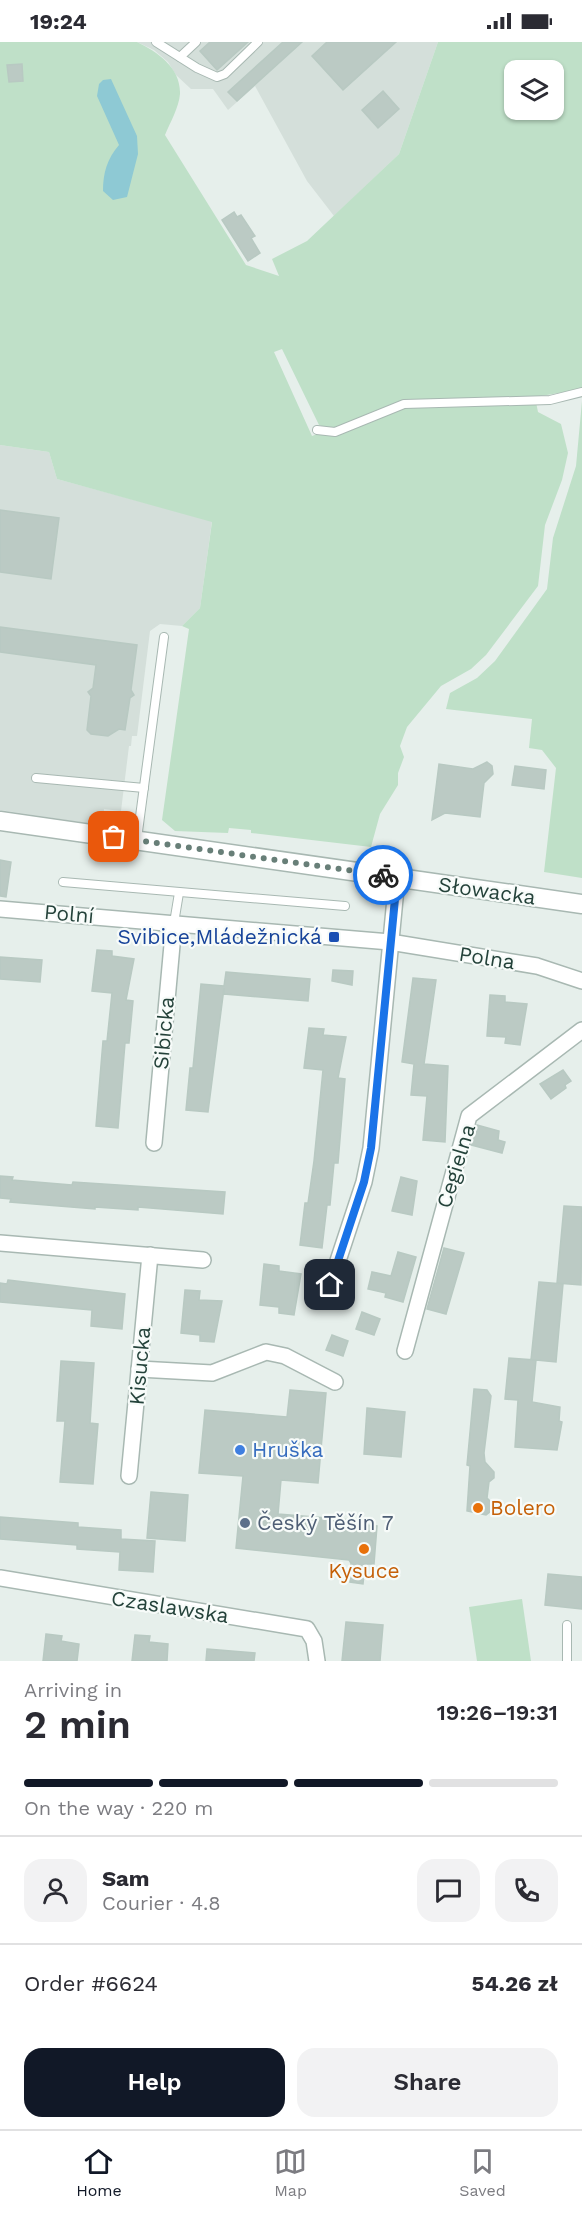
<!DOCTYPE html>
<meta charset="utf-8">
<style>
body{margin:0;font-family:"Work Sans",sans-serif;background:#f2f2f3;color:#2b2b33;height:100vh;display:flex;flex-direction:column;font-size:22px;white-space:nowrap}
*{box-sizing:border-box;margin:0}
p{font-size:20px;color:#7c7c81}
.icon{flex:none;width:33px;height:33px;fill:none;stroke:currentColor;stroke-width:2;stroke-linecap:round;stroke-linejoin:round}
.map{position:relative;height:1619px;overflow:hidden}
.sheet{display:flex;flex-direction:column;background:#fff;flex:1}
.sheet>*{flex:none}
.buttons{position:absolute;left:504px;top:18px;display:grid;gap:12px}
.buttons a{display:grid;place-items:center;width:60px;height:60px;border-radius:12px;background:#fff;box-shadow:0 2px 4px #0004;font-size:30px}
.pin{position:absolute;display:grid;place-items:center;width:51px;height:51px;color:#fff;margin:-26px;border-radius:12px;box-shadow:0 3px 9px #0006}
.courier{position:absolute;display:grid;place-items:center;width:60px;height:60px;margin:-30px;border:4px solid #1a73e8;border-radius:50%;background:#fff;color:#222;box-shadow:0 2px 8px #0007}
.summary em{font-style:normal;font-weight:600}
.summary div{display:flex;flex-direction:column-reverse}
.summary{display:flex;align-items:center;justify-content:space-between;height:102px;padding:0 24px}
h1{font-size:39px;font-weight:600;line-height:45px}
.bar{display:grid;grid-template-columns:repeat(4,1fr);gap:9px 6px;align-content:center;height:72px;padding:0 24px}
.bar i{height:8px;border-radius:4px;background:#e1e1e2}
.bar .on{background:#111827}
.bar p{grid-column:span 4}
.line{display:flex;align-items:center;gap:15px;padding:0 24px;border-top:2px solid #e1e1e2}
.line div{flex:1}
.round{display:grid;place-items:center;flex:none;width:63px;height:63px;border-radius:18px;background:#f2f2f3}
.button{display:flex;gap:12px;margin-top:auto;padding:12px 24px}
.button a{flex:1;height:69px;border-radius:18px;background:#111827;color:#fff;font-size:24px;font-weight:600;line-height:69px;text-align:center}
.button a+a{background:#f2f2f3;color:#2b2b33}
.status{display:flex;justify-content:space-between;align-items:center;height:42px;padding:0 30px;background:#fff;direction:ltr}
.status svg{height:16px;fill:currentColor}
.menu{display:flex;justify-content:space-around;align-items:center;height:84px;border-top:2px solid #e1e1e2;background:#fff;font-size:16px;color:#7c7c81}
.menu a{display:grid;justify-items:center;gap:3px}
.menu .on{color:#111827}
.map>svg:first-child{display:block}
</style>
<div class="status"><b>19:24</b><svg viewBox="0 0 49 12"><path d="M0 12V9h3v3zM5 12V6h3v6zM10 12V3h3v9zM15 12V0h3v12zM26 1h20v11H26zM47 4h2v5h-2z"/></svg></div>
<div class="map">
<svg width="582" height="1619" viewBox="0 0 582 1619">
<rect width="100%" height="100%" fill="#e6efeb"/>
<!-- built -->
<g fill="#d4dfda">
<path d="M137 0H438L399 112 334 174 307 139 255 44 228 68 213 47H191L176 33 168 20 154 8Z"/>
<path d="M0 403 49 410 57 437 212 479 200 566 182 584 160 582 150 589 137 694H132L131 704H129L121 769 104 767 103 780 86 781 0 768Z"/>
</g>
<!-- green -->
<g fill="#bfe0c8" fill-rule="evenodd">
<path d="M0 0H137C158 10 181 26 180 52 179 65 170 81 165 93L246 223 279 234 272 217 307 199 399 112 438 0H582V347L535 355 538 370 561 382 568 411 562 438 545 483 538 544 486 613 471 627 441 644 407 685 400 704 404 715 398 731V743L380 772 371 805 251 791V788L229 786 228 791 175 789 162 778 189 587 182 584 200 566 212 480 57 437 49 410 0 403ZM514 28H554V68H514ZM282 307 319 383 330 387 312 394 274 310Z"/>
<path d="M582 359V836L544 830 556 726 542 708 529 706 532 677 446 667 450 651 477 636 495 619 547 547 553 496 576 424Z"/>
<path d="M522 1557 531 1619H477L469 1565Z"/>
</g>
<!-- water -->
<path fill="#8ec9d4" d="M111 37 137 94 138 112 127 155 113 158 103 149C103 131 107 117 119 103L97 54 99 42 103 38Z"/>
<!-- building -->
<g fill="#bbcac4" stroke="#b8c9c2" stroke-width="1.5">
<path d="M210 0H248L217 28 200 9Z"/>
<path d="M283 0H302L237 59 228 50Z"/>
<path d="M327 0H396L343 48 312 14Z"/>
<path d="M22 22 23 39 9 40 7 23Z"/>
<path d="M383 49 399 67 378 86 362 68Z"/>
<path d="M234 170 237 175 241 173 255 194 251 196 260 211 248 219 222 178Z"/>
<path d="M0 468 59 476 51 537 0 530Z"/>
<path d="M0 585 137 603 131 648 134 653 130 656 125 688 119 687 108 694 91 692 87 688 91 654 88 650 93 646 96 623 0 610Z"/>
<path d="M487 720 492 724 493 732 484 741 480 775 445 771 432 778 439 722 473 727Z"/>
<path d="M515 724 546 728 544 747 512 743Z"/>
<path d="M0 818 11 820 6 855 0 854Z"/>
<path d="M97 908 112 909V914L134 917 126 958 133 959 129 1001H125L118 1086 96 1084 103 999H107L112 951 92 949Z"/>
<path d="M0 915 42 918 40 940 0 937Z"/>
<path d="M333 928 353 929 352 943 332 939Z"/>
<path d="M226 930 310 937 308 959 224 952V946L208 1070 186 1068 190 1026H193L201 942 224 944Z"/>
<path d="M413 936 436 938 424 1022 448 1024 445 1100 423 1098 427 1054 411 1053 414 1022 402 1020Z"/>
<path d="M490 953 505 954V960L527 962 520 1003 505 1001 506 995 487 994Z"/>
<path d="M309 986 324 987 323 993 346 995 338 1036 345 1037 338 1121H334L330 1163H327L322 1206 300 1203 305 1161H308L314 1119 323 1028 304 1026Z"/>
<path d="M563 1028 571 1039 565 1043 566 1046 551 1057 540 1042Z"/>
<path d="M477 1083 499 1089 498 1098 505 1100 502 1111 471 1103Z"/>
<path d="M0 1134 13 1135 12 1138 72 1143 73 1140 225 1150 223 1172 138 1165V1168L95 1165V1167L10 1160 11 1157 0 1156Z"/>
<path d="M401 1135 417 1139 412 1173 392 1169Z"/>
<path d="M564 1164 582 1165 581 1243 557 1241Z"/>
<path d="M444 1206 464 1211 446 1272 427 1267Z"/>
<path d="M398 1210 416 1215 403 1260 385 1255 386 1251 368 1247 372 1230 391 1234Z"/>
<path d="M264 1222 279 1224V1229L301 1232 294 1273 279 1271V1265L260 1263Z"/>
<path d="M8 1238 125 1252 122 1287 91 1284 92 1268 0 1260V1241L7 1242Z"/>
<path d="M539 1240 563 1242 556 1320 536 1318 532 1360 560 1365 559 1379 562 1380 557 1408 515 1405 518 1358 505 1357 509 1316 536 1318H531Z"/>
<path d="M185 1248 200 1249 199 1258 222 1259 214 1300 200 1299V1293L181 1291Z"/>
<path d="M362 1270 380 1277 374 1293 356 1287Z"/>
<path d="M332 1293 348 1299 343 1314 326 1308Z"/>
<path d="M61 1319 94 1321 90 1381 98 1382 93 1442 60 1440 65 1379H57Z"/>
<path d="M474 1347 487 1348 491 1354 484 1411 485 1420 494 1430V1436L489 1440 487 1456 492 1461 491 1469 486 1473 467 1469 470 1424 467 1423Z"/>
<path d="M290 1348 326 1351 318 1441 281 1438 278 1472 351 1478V1481L355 1482 377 1484 374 1522H365L363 1542 350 1540 351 1521 349 1518 236 1506 243 1434 199 1431 205 1368 287 1375Z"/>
<path d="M367 1366 405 1370 401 1415 364 1412Z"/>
<path d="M151 1450 188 1453 185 1499 147 1496Z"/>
<path d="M0 1475 78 1481V1485L121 1488V1497L155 1499 153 1530 119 1528 120 1510 77 1507V1503L0 1497Z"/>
<path d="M548 1532 582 1535V1567L545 1563Z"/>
<path d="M346 1580 383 1583 380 1619H342Z"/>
<path d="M46 1592 62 1594 61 1599 79 1602 77 1619H43Z"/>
<path d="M135 1593 150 1594 149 1600 168 1602 167 1619H132Z"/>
<path d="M207 1607 255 1611 254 1619H206Z"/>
</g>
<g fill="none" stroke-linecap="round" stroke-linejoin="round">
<!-- service casing -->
<g stroke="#a8b8b2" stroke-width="10">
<g id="service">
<path d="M156 0 197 26 217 35 225 32 258 0"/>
<path d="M180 15 196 0"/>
<path d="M317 388 335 390 404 362 550 358 582 350"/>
<path d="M36 736 144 746"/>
<path d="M137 797 164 595"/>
<path d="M63 840 345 864"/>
<path d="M174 881 179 851"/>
<path d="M567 1583V1619"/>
</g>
</g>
<!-- minor casing -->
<g stroke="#a8b8b2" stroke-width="18">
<g id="minor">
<path d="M0 867 390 900 537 924 582 939"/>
<path d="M154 1101 174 881"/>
<path d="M0 1201 203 1218"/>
<path d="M330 1243 364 1140 371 1106 397 836"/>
<path d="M405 1309 469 1074 582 988"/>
<path d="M139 1327 212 1331 266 1310 285 1314 335 1340"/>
<path d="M129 1434 150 1213"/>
<path d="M0 1536 307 1587 314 1599 317 1619"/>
</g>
</g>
<!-- tertiary casing -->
<g stroke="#a8b8b2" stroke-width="21">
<path id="tertiary" d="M0 779 582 862"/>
</g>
<!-- service -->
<use href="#service" stroke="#fff" stroke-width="8"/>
<!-- minor -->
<use href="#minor" stroke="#fff" stroke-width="15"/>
<!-- tertiary -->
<use href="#tertiary" stroke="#fff" stroke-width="18"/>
</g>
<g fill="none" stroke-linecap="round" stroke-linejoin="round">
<!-- done -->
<path stroke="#687f78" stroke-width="6" stroke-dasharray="0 10.8" d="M114 795 383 833"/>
<!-- route -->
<path stroke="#1a73e8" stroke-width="8" d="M330 1243 364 1140 371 1106 397 836 383 833"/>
</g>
<!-- markers -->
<rect fill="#1a4fb4" stroke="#f7fbf9" stroke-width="2" x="328" y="889" width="12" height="12" rx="3"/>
<circle fill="#3f7fe0" stroke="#f7fbf9" stroke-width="2" cx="240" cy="1408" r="6"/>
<g fill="#e8710a" stroke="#f7fbf9" stroke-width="2">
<circle cx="478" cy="1466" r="6"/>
<circle cx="364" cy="1507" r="6"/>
</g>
<circle fill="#5c6f8a" stroke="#f7fbf9" stroke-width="2" cx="245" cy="1481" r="6"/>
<g text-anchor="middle" stroke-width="4.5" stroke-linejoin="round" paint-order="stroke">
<!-- street labels -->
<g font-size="21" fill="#24423a" stroke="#f7fbf9">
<text transform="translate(487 849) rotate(8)" y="7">Słowacka</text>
<text transform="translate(69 872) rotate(5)" y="7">Polní</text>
<text transform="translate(487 916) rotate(9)" y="7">Polna</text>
<text transform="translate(164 991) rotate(-85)" y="7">Sibicka</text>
<text transform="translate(456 1124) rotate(-73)" y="7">Cegielna</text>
<text transform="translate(140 1324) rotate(-85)" y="7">Kisucka</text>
<text transform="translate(170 1565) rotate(9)" y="7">Czaslawska</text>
</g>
<!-- transit labels -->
<g font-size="21" fill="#164399" stroke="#f7fbf9" text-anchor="end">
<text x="322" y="902">Svibice,Mládežnická</text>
</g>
<!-- shop labels -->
<g font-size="21" fill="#366cbe" stroke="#f7fbf9" text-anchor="start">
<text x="252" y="1415">Hruška</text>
</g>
<!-- food labels -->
<g font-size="21" fill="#c56008" stroke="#f7fbf9" text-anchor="start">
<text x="490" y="1473">Bolero</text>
<text x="364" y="1536" text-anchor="middle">Kysuce</text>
</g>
<!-- service labels -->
<g font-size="21" fill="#4e5e75" stroke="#f7fbf9" text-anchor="start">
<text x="257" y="1488">Český Těšín 7</text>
</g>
</g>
</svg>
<div class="buttons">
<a><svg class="icon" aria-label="layers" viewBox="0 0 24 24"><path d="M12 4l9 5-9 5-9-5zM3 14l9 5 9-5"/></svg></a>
</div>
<div class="pin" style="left:114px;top:795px;background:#ea580c"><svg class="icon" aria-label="bag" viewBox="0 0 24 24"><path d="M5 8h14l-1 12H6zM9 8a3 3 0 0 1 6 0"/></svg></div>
<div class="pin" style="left:330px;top:1243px;background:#1f2937"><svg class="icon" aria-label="home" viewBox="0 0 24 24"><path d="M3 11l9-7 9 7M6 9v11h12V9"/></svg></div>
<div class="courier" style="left:383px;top:833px"><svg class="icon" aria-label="bike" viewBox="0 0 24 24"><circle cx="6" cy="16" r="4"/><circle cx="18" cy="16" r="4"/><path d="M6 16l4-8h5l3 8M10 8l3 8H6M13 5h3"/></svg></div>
</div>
<section class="sheet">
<div class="summary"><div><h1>2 min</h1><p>Arriving in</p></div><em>19:26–19:31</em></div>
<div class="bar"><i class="on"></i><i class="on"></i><i class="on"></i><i></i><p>On the way · 220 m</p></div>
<div class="line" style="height:108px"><a class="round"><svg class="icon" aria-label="person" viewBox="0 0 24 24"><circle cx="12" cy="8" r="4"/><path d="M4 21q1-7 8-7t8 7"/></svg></a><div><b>Sam</b><p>Courier · 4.8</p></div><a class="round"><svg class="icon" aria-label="chat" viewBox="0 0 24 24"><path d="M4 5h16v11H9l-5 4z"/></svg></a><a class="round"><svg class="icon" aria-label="phone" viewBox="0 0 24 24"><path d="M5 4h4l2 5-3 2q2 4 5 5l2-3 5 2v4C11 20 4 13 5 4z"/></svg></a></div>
<div class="line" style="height:78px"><div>Order #6624</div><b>54.26 zł</b></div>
<div class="button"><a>Help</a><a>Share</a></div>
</section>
<nav class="menu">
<a class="on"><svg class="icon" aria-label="home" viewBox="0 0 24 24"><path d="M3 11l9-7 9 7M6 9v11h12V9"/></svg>Home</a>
<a><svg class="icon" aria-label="map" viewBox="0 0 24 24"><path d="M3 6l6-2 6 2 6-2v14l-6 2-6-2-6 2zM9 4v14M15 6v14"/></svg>Map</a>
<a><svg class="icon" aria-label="saved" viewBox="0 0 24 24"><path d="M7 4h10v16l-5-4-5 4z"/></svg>Saved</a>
</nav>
